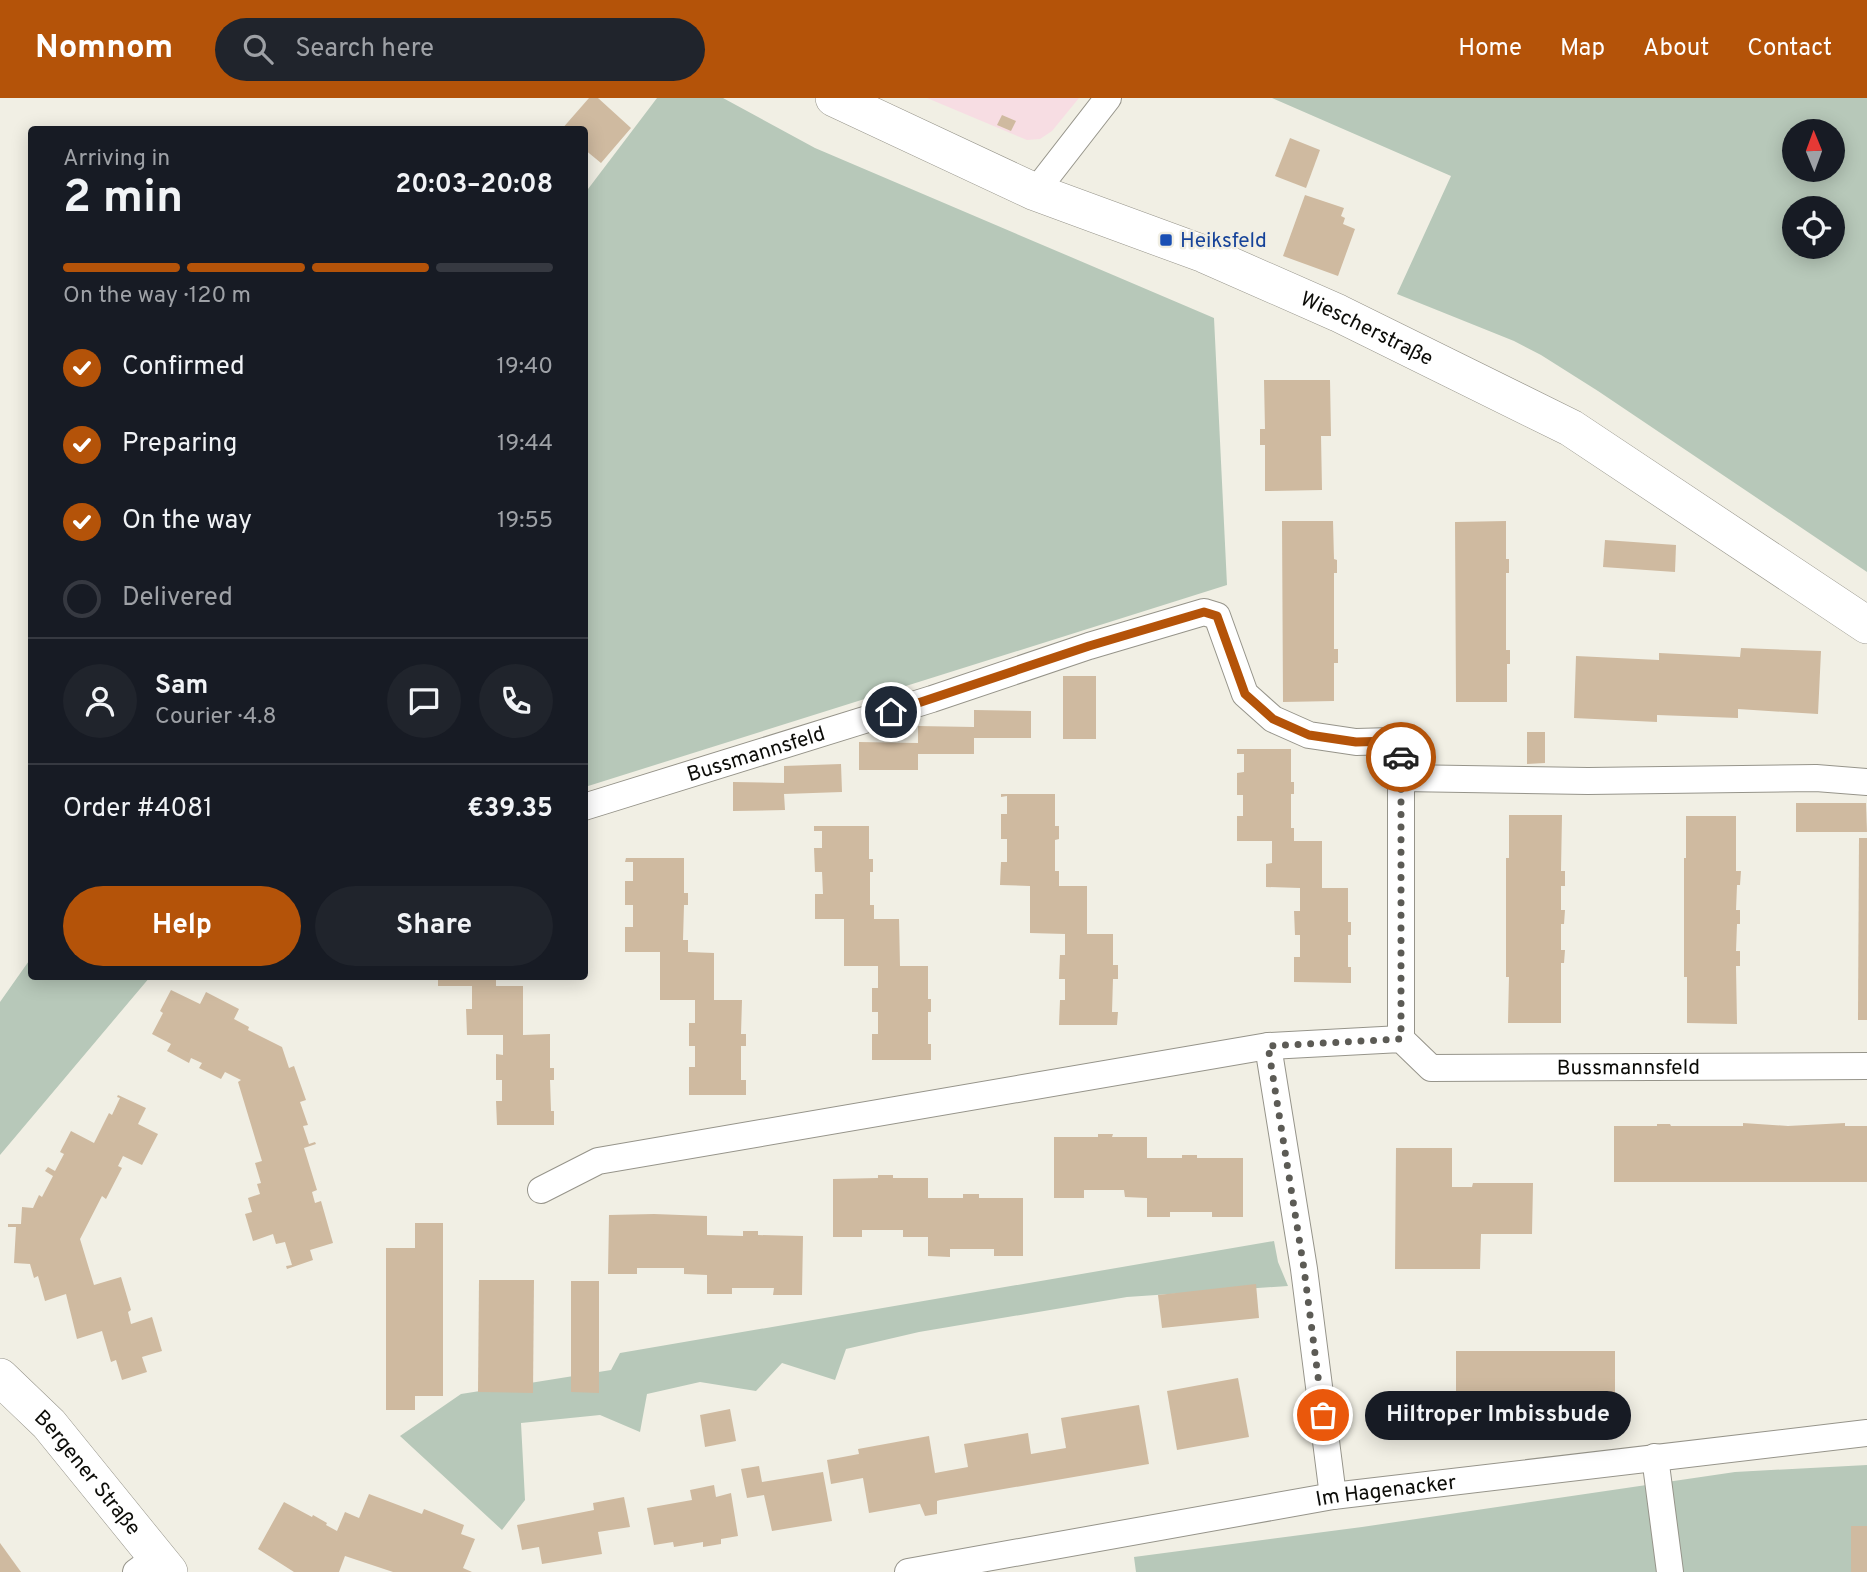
<!DOCTYPE html>
<meta charset="utf-8">
<style>
body{margin:0;font-family:Overpass,sans-serif;background:#20242c;color:#f1f3f6;height:100vh;display:flex;flex-direction:column;font-size:26px;white-space:nowrap}
*{box-sizing:border-box;margin:0}
p{font-size:23px;color:#9ea1a6}
.icon{flex:none;width:38px;height:38px;fill:none;stroke:currentColor;stroke-width:2;stroke-linecap:round;stroke-linejoin:round}
.map{position:relative;flex:1;overflow:hidden}
.side{position:absolute;left:28px;top:28px;width:560px;height:854px;display:flex;flex-direction:column;background:#171b24;border-radius:7px;box-shadow:0 4px 18px #0003}
.side>*{flex:none}
.needle{width:46px;rotate:359deg}
.buttons{position:absolute;left:1782px;top:21px;display:grid;gap:14px}
.buttons a{display:grid;place-items:center;width:63px;height:63px;border-radius:50%;background:#171b24;box-shadow:0 4px 18px #0003;font-size:35px}
.pin{position:absolute;display:grid;place-items:center;width:60px;height:60px;color:#fff;margin:-30px;border:4px solid #fff;border-radius:50%;box-shadow:0 2px 7px #0007}
.courier{position:absolute;display:grid;place-items:center;width:70px;height:70px;margin:-35px;border:5px solid #b45309;border-radius:50%;background:#fff;color:#222;box-shadow:0 2px 9px #0007}
.bubble{position:absolute;height:49px;border-radius:24px;background:#171b24;box-shadow:0 4px 18px #0003;font-size:23px;font-weight:700;line-height:49px;text-align:center}
.head em{font-style:normal;font-weight:700}
.head div{display:flex;flex-direction:column-reverse}
.head{display:flex;align-items:center;justify-content:space-between;height:119px;padding:0 35px}
h1{font-size:46px;font-weight:700;line-height:52px}
.bar{display:grid;grid-template-columns:repeat(4,1fr);gap:10px 7px;align-content:center;height:84px;padding:0 35px}
.bar i{height:9px;border-radius:5px;background:#363941}
.bar .current{background:#b45309}
.bar p{grid-column:span 4}
.line{display:flex;align-items:center;gap:18px;padding:0 35px;border-top:2px solid #363941}
.line div{flex:1}
.round{display:grid;place-items:center;flex:none;width:74px;height:74px;border-radius:37px;background:#20242c}
ol{padding:0 35px;list-style:none}
li{display:flex;align-items:center;gap:21px;height:77px}
li p{margin-inline-start:auto}
li .icon{padding:7px;border-radius:50%;background:#b45309;color:#fff;stroke-width:4}
li:last-child{color:#9ea1a6}
li i{width:38px;height:38px;border:4px solid #363941;border-radius:50%}
.cta{display:flex;gap:14px;margin-top:auto;padding:14px 35px}
.cta a{flex:1;height:80px;border-radius:42px;background:#b45309;color:#fff;font-size:28px;font-weight:700;line-height:80px;text-align:center}
.cta a+a{background:#20242c;color:#f1f3f6}
header{display:flex;align-items:center;gap:42px;box-sizing:border-box;height:98px;padding:0 35px;background:#b45309;color:#fff}
header strong{font-size:33px}
nav{display:flex;gap:38px;margin-inline-start:auto;font-size:24px}
.search{width:490px;height:63px;background:#20242c;display:flex;align-items:center;gap:18px;box-sizing:border-box;padding:0 24px;border-radius:38px;color:#9ea1a6;font-size:26px}
.map>svg:first-child{display:block}
</style>
<header>
<strong>Nomnom</strong>
<div class="search"><svg class="icon" aria-label="search" viewBox="0 0 24 24"><circle cx="10" cy="10" r="6"/><path d="M15 15l6 6"/></svg>Search here</div>
<nav><a>Home</a><a>Map</a><a>About</a><a>Contact</a></nav>
</header>
<div class="map">
<svg width="1867" height="1474" viewBox="0 0 1867 1474">
<rect width="100%" height="100%" fill="#f1efe4"/>
<!-- industrial -->
<path fill="#f7dde3" d="M927 0H1079L1052 33 1040 41 1027 42Z"/>
<!-- green -->
<g fill="#b7c8b9" fill-rule="evenodd">
<path d="M657 0H723L815 50 1214 220 1227 487 585 689V95Z"/>
<path d="M1272 0H1867V474L1598 293 1541 257 1514 243 1397 196 1451 78ZM1794 33H1832V72H1794ZM1794 110H1832V149H1794Z"/>
<path d="M31 860 32 878 150 879 0 1057V904Z"/>
<path d="M1274 1143 1278 1164 1288 1188 1127 1199 919 1234 846 1251 835 1282 782 1265 756 1293 700 1284 647 1296 640 1334 600 1317 521 1325 525 1402 502 1432 400 1338 461 1296 611 1272 620 1255Z"/>
<path d="M1867 1367V1474H1136L1134 1459 1362 1429 1735 1374Z"/>
</g>
<!-- building -->
<g fill="#cfbaa0">
<path d="M589 0H598L631 30 601 65 584 51V32H561Z"/>
<path d="M1002 17 1016 23 1011 33 997 27Z"/>
<path d="M1290 40 1320 52 1306 90 1275 78Z"/>
<path d="M1305 97 1344 110 1341 118 1345 120 1343 126 1355 131 1338 178 1283 158Z"/>
<path d="M1264 282H1330L1331 338H1321L1322 392 1265 393V347H1260V331H1265Z"/>
<path d="M1282 423H1333L1334 461 1337 462V475H1334V551H1338V565H1334V603L1283 604Z"/>
<path d="M1506 423V461H1509V475H1506V552H1510V566H1507V604H1456L1455 424Z"/>
<path d="M1605 442 1676 447 1675 474 1603 469Z"/>
<path d="M1741 550 1821 553 1818 616 1738 611V620L1657 617V624L1574 620 1576 558 1659 562V555L1740 559Z"/>
<rect x="1063" y="578" width="33" height="63"/>
<path d="M974 612 1031 613V640H974V656H918V672H859V644L918 645V628L974 629Z"/>
<path d="M1527 634H1545V665L1527 666Z"/>
<path d="M1237 651H1291V684H1294V696H1291V730H1294V743H1322V790H1348V824H1351V837H1348V869H1351V885L1294 884V859H1300V837H1295L1294 813H1300V790L1266 789V766L1272 765V743H1237V718H1243V697H1237V675L1244 674V656H1237Z"/>
<path d="M841 666 842 694 784 696 785 712 733 713V684L784 685V668Z"/>
<path d="M1001 696H1055V728H1059V741L1055 742V773H1059V788H1087V836H1113V867H1118V881H1113L1112 914H1118L1117 927H1059L1060 902H1065V881H1059L1060 857H1065V836L1030 835V788L1000 787 1001 764H1007V741H1001V716H1007V698L1001 699Z"/>
<path d="M1796 705H1866L1867 734H1796Z"/>
<path d="M1509 717H1562L1561 773H1565V788H1561V812H1565L1564 826H1561V852H1565L1564 865H1561V925H1508L1509 879H1506V760H1509Z"/>
<path d="M1686 718H1736V773H1741L1740 787H1737L1736 812H1740V826H1737L1736 853H1740V868H1736L1737 926 1687 925V879H1684V760H1686Z"/>
<path d="M814 728H869V761H873V774H870V807H874V821H899L900 868H928V901H931V914H928V946H931V962H872V936H878V914H872V890H878V868H844V821H815V796H823L822 774H815L814 750H822V733H814Z"/>
<path d="M1859 740H1867V922H1858Z"/>
<path d="M626 760H684V795H688V807H684L683 842H688V854L714 855V902H742L741 936H746V948H741V982H746V997H689V969H695V948H689V925H695V902H660V854H625V829H633V807H625V783H633V764H625Z"/>
<path d="M438 878H496V888H523V937L550 936V970H554V982H550L551 1013H554V1027H497L496 1003H502V982H496V956L503 957V937H467L466 911H472V888H438Z"/>
<path d="M171 892 200 906 206 894 239 911 234 921 249 929 248 932 282 949 289 970 294 968 306 1002 300 1004 308 1027 303 1028 309 1046 315 1044 316 1046 304 1050 317 1092 312 1094 315 1105 321 1103 333 1145 310 1152 313 1162 287 1171 286 1168 292 1167 285 1144 276 1146 273 1136 253 1143 245 1116 252 1114 248 1100 260 1096 257 1086 261 1085 255 1065 262 1063 238 984 241 982 225 974 221 981 199 970 202 965 191 960 189 965 167 953 171 946 152 936 163 915 160 913Z"/>
<path d="M118 997 146 1010 138 1026 158 1036 142 1067 123 1058 118 1068 122 1070 106 1101 102 1098 80 1141 94 1187 121 1179 131 1212 128 1214 131 1226 152 1219 162 1253 142 1259 147 1274 122 1282 116 1262 111 1264 102 1233 77 1241 66 1196 45 1203 38 1178 34 1180 30 1166 14 1165 16 1129H8V1126H21L22 1109 33 1110 39 1097 42 1099 53 1078 45 1073 48 1069 55 1073 64 1056 60 1054 71 1033 94 1045 109 1015 112 1017 120 1000 117 999Z"/>
<path d="M1743 1025 1788 1028 1845 1025V1028H1867V1084H1614V1028H1657V1026H1670L1671 1028H1743Z"/>
<path d="M1098 1036H1113L1112 1039H1147V1060H1182V1057H1197V1060H1243V1119H1212V1114H1170V1119H1147V1100L1125 1099 1124 1092H1084V1100H1054V1039H1098Z"/>
<path d="M1396 1050H1452V1089H1472L1473 1085H1533L1532 1136H1481L1480 1171H1395Z"/>
<path d="M878 1077H893V1080H928V1100H963V1096H979V1100H1023V1158H994V1151H950V1159L928 1158V1139H903V1132H862V1139H833V1081L878 1080Z"/>
<path d="M654 1116 707 1118V1137L743 1138V1133H758V1137L803 1138 802 1197H773L774 1190H732V1196H707V1177L684 1176V1170H637V1176H608L609 1117Z"/>
<path d="M415 1125H443V1298H415V1312H386V1150H415Z"/>
<path d="M479 1182H534L533 1295 478 1294Z"/>
<path d="M571 1183H599V1295L571 1294Z"/>
<path d="M1256 1186 1259 1220 1162 1230 1158 1197Z"/>
<rect x="1456" y="1253" width="159" height="51"/>
<path d="M1238 1280 1249 1339 1177 1352 1167 1293Z"/>
<path d="M1139 1307 1149 1366 940 1402 937 1403V1416L925 1418 920 1406 869 1415 863 1380 831 1386 827 1362 859 1356 858 1351 929 1338 935 1375 968 1369 964 1346 1028 1335 1031 1356 1066 1350 1061 1320Z"/>
<path d="M730 1311 736 1343 705 1349 700 1317Z"/>
<path d="M759 1368 762 1384 823 1374 832 1423 772 1433 764 1397 747 1400 741 1371Z"/>
<path d="M714 1387 716 1399 731 1395 738 1438 721 1441V1446L703 1449V1444L674 1449 673 1444 654 1447 647 1410 692 1402 690 1392Z"/>
<path d="M369 1396 422 1416 424 1411 464 1427 461 1436 475 1441 463 1470 472 1474H393L345 1458 339 1474H294L258 1451 284 1404 312 1419 313 1417 327 1425 326 1427 337 1433 345 1414 359 1420Z"/>
<path d="M624 1399 630 1429 598 1434 602 1456 542 1466 539 1449 522 1452 517 1427 594 1412 593 1405Z"/>
<rect x="1851" y="1428" width="16" height="46"/>
<path d="M0 1445 21 1474H0Z"/>
</g>
<g fill="none" stroke-linecap="round" stroke-linejoin="round">
<!-- street casing -->
<g stroke="#96948a" stroke-width="28">
<g id="street">
<path d="M1035 94 1108 0"/>
<path d="M1402 680 1588 683 1816 680 1867 684"/>
<path id="s1" d="M584 709 932 601 1089 548 1204 514 1217 518 1245 596 1273 621 1309 637 1356 644 1392 643 1401 652V941"/>
<path d="M1268 948 1304 1171 1333 1398"/>
<path id="s2" d="M541 1092 598 1063 1268 948 1401 941 1431 970 1867 968"/>
<path d="M1655 1359 1670 1474"/>
<path d="M136 1474 158 1458"/>
<path id="s3" d="M908 1474 1333 1398 1867 1335"/>
</g>
</g>
<!-- secondary casing -->
<g stroke="#96948a" stroke-width="38">
<g id="secondary">
<path id="s4" d="M834 0 1035 94 1204 156 1338 215 1571 330 1867 527"/>
<path id="s5" d="M0 1279 49 1326 169 1474"/>
</g>
</g>
<!-- street -->
<use href="#street" stroke="#fff" stroke-width="26"/>
<!-- secondary -->
<use href="#secondary" stroke="#fff" stroke-width="37"/>
</g>
<g fill="none" stroke-linecap="round" stroke-linejoin="round">
<!-- done -->
<path stroke="#5c5b55" stroke-width="7" stroke-dasharray="0 12.6" d="M1323 1317 1304 1171 1268 948 1401 941V659"/>
<!-- route -->
<path stroke="#b45309" stroke-width="9" d="M891 614 1089 548 1204 514 1217 518 1245 596 1273 621 1309 637 1356 644 1392 643 1401 652V659"/>
</g>
<!-- markers -->
<rect fill="#1a4fb4" stroke="#f1efe4" stroke-width="2.5" x="1159" y="135" width="14" height="14" rx="3.5"/>
<g text-anchor="middle" stroke-width="5" stroke-linejoin="round" paint-order="stroke">
<!-- transit labels -->
<g font-size="21" fill="#164399" stroke="#f1efe4" text-anchor="start">
<text x="1180" y="149">Heiksfeld</text>
</g>
<!-- street labels -->
<g font-size="21" fill="#0c0c08" stroke="#f1efe4">
<text dy="7" stroke="none"><textPath href="#s4" startOffset="581">Wiescherstraße</textPath></text>
<text dy="7" stroke="none"><textPath href="#s1" startOffset="180">Bussmannsfeld</textPath></text>
<text dy="7" stroke="none"><textPath href="#s2" startOffset="1116">Bussmannsfeld</textPath></text>
<text dy="7" stroke="none"><textPath href="#s5" startOffset="130">Bergener Straße</textPath></text>
<text dy="7" stroke="none"><textPath href="#s3" startOffset="485">Im Hagenacker</textPath></text>
</g>
</g>
</svg>
<div class="buttons">
<a><svg class="needle" viewBox="-14 -14 28 28"><path d="M0-13l5 13h-10z" fill="#e53935"/><path d="M0 13l5-13h-10z" fill="#9ea1a6"/></svg></a>
<a><svg class="icon" aria-label="locate" viewBox="0 0 24 24"><circle cx="12" cy="12" r="6"/><path d="M12 2v4M12 18v4M2 12h4M18 12h4"/></svg></a>
</div>
<div class="pin" style="left:1323px;top:1317px;background:#ea580c"><svg class="icon" aria-label="bag" viewBox="0 0 24 24"><path d="M5 8h14l-1 12H6zM9 8a3 3 0 0 1 6 0"/></svg></div>
<div class="pin" style="left:891px;top:614px;background:#1f2937"><svg class="icon" aria-label="home" viewBox="0 0 24 24"><path d="M3 11l9-7 9 7M6 9v11h12V9"/></svg></div>
<div class="courier" style="left:1401px;top:659px"><svg class="icon" aria-label="car" viewBox="0 0 24 24"><path d="M5 17H2v-5l4-1 3-4h7l3 4 3 1v5h-3M9 17h6M6 11h13"/><circle cx="7" cy="17" r="2"/><circle cx="17" cy="17" r="2"/></svg></div>
<div class="bubble" style="left:1365px;top:1293px;width:266px">Hiltroper Imbissbude</div>
<section class="side">
<div class="head"><div><h1>2 min</h1><p>Arriving in</p></div><em>20:03–20:08</em></div>
<div class="bar"><i class="current"></i><i class="current"></i><i class="current"></i><i></i><p>On the way · 120 m</p></div>
<ol>
<li><svg class="icon" aria-label="check" viewBox="0 0 24 24"><path d="M5 12l5 5 9-10"/></svg>Confirmed<p>19:40</p></li>
<li><svg class="icon" aria-label="check" viewBox="0 0 24 24"><path d="M5 12l5 5 9-10"/></svg>Preparing<p>19:44</p></li>
<li><svg class="icon" aria-label="check" viewBox="0 0 24 24"><path d="M5 12l5 5 9-10"/></svg>On the way<p>19:55</p></li>
<li><i></i>Delivered</li>
</ol>
<div class="line" style="height:126px"><a class="round"><svg class="icon" aria-label="person" viewBox="0 0 24 24"><circle cx="12" cy="8" r="4"/><path d="M4 21q1-7 8-7t8 7"/></svg></a><div><b>Sam</b><p>Courier · 4.8</p></div><a class="round"><svg class="icon" aria-label="chat" viewBox="0 0 24 24"><path d="M4 5h16v11H9l-5 4z"/></svg></a><a class="round"><svg class="icon" aria-label="phone" viewBox="0 0 24 24"><path d="M5 4h4l2 5-3 2q2 4 5 5l2-3 5 2v4C11 20 4 13 5 4z"/></svg></a></div>
<div class="line" style="height:91px"><div>Order #4081</div><b>€39.35</b></div>
<div class="cta"><a>Help</a><a>Share</a></div>
</section>
</div>
